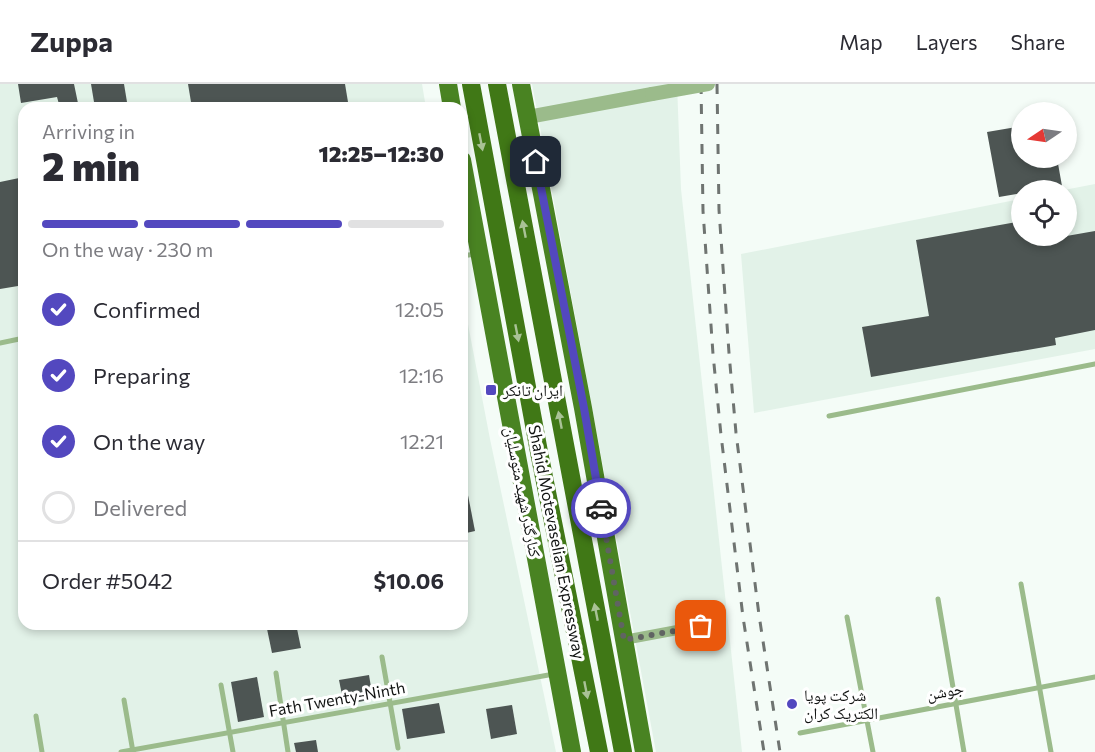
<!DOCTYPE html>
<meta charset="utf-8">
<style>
body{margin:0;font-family:Commissioner,"Noto Naskh Arabic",sans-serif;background:#f7f7f7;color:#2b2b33;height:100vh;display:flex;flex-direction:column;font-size:22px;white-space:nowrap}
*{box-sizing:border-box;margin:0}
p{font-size:20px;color:#7c7c81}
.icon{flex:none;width:33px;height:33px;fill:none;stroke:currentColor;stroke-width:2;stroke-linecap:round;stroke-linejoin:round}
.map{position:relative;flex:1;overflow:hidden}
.drawer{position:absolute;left:18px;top:18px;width:450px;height:528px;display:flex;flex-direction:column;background:#fff;border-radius:18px;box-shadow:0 3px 9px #0003}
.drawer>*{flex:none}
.needle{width:39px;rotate:257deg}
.fabs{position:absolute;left:1011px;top:18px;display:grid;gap:12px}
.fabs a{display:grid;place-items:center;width:66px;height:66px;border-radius:50%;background:#fff;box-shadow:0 3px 9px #0003;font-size:30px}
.pin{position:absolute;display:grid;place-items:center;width:51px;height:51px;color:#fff;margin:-26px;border-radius:12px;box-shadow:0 3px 9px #0006}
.courier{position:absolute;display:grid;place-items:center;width:60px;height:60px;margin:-30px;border:4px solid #5348bf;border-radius:50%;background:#fff;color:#222;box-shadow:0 2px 8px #0007}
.headline em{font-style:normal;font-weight:800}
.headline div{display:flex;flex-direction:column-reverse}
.headline{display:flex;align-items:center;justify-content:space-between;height:102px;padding:0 24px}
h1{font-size:39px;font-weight:800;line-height:45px}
.bar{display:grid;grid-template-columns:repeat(4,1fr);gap:9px 6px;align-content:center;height:72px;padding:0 24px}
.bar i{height:8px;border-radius:4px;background:#e1e1e2}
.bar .active{background:#5348bf}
.bar p{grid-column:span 4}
.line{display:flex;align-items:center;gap:15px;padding:0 24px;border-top:2px solid #e1e1e2}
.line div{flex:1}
ol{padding:0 24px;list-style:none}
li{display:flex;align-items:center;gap:18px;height:66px}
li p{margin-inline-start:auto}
li .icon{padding:6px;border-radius:50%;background:#5348bf;color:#fff;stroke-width:4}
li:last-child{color:#7c7c81}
li i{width:33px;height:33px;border:3px solid #e1e1e2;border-radius:50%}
header{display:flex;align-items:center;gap:36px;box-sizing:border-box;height:84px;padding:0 30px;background:#fff;border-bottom:2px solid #e1e1e2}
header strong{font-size:28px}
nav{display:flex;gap:33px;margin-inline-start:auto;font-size:21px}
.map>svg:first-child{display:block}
</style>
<header>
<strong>Zuppa</strong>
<nav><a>Map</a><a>Layers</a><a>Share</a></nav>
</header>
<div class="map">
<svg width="1095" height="668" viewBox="0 0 1095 668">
<rect width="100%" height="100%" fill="#f4fcf7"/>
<!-- built -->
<g fill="#e2f2e8">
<path d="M0 0H422L426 24H24V540H462V209L490 355 556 668H0Z"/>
<path d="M532 0H677L681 105 742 668H656Z"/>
<path d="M1095 100V265L754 329 741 170 1021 115 1022 152H1066V106H1064Z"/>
</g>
<!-- building -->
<g fill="#4d5553">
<path d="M18 0H74L79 24H60L57 13 21 19Z"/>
<path d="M91 0H124L128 24H95Z"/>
<path d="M188 0H345L349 24H192Z"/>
<path d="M1022 42V74H1057L1062 102 1038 106H1022V109L999 113 987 48Z"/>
<path d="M24 93V201L0 205V98Z"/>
<path d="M1022 137V152H1037L1038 157 1095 147V246L1055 254 1056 261 871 293 862 243 929 232 916 156Z"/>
<path d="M466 401 475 447 462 450V402Z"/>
<path d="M266 540H296L301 564 272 569Z"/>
<path d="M369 591 373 615 344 621 339 596Z"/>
<path d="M257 593 264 633 238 638 231 598Z"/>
<path d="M439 619 445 649 407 655 402 625Z"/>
<path d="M512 621 517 650 491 655 486 625Z"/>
<path d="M316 656 318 668H296L294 659Z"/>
</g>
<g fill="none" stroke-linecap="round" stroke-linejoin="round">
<!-- service -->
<g stroke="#9bbb8b" stroke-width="5">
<path d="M462 172 475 170"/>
<path d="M0 259 24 254"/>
<path d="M829 332 1095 280"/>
<path d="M1021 500 1051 668"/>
<path d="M938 515 964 668"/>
<path d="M847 533 873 668"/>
<path d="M382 573 398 664"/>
<path d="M276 589 288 668"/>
<path d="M221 601 233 668"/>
<path d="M124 616 133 668"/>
<path d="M36 632 42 668"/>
<path d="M800 649 1095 593"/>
<path d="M121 668 554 590"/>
</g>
<!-- minor -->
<path stroke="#9bbb8b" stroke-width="10" d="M624 556 720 538"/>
<!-- tertiary -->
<path stroke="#9bbb8b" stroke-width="14" d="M528 33 652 10"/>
<!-- primary -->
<g stroke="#498322" stroke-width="18">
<path d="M448 0 452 24"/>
<path d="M521 0 583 324 644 668"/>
<path d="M462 76 572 668"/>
</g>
<!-- trunk -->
<g stroke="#407816" stroke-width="18">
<path d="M471 0 539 368 599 668"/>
<path d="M497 0 623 668"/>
</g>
<!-- rail -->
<g stroke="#6f7471" stroke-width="3" stroke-dasharray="10 10" stroke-linecap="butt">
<path d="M701 0 703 127 713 270 721 351 743 533 764 668"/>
<path d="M717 0 719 126 729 269 736 349 759 531 780 668"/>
</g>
<!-- tertiary-bridge -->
<path stroke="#9bbb8b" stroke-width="14" d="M652 10 708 0"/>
</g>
<!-- one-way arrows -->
<defs><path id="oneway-solid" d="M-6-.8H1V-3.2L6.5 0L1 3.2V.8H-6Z" transform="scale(1.5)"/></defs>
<g fill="#a9c296">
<use href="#oneway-solid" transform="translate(481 58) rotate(79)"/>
<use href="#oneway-solid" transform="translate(524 145) rotate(-101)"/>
<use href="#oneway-solid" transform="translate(517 249) rotate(79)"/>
<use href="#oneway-solid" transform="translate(560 336) rotate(-101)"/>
<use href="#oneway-solid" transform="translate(596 528) rotate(-101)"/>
<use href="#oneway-solid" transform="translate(586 606) rotate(79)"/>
</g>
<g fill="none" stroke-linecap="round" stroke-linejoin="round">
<!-- done -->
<path stroke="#606462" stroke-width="6" stroke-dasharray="0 10.8" d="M601 424 624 556 701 542"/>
<!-- route -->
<path stroke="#5348bf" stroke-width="8" d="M536 78 584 324 601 424"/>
</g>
<!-- markers -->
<g fill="#5348bf" stroke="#fff" stroke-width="2">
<rect x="485" y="300" width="12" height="12" rx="3"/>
<circle cx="792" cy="620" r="6"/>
</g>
<g text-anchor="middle" stroke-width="6" stroke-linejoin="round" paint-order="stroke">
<!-- poi labels -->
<g font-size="16" fill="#101211" stroke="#fff" text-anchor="start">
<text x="503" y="312">ایران تانکر</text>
<text x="804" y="617">شرکت پویا<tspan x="804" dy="18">الکتریک کران</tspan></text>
</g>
<!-- street labels -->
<g font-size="16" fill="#101211" stroke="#fff">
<text transform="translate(523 408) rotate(79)" y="6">کنارگذر شهید متوسلیان</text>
<text transform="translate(557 458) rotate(79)" y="6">Shahid Motevaselian Expressway</text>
<text transform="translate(945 607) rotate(-11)" y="6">جوشن</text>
<text transform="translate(337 615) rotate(-10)" y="6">Fath Twenty-Ninth</text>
</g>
</g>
</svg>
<div class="fabs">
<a><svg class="needle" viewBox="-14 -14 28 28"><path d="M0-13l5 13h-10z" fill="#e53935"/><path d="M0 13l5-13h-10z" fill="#7c7c81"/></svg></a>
<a><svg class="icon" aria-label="locate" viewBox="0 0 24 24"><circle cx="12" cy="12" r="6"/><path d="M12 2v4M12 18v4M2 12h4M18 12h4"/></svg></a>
</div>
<div class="pin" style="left:701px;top:542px;background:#ea580c"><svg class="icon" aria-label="bag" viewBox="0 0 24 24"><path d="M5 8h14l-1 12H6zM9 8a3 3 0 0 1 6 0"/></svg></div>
<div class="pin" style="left:536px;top:78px;background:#1f2937"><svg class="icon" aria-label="home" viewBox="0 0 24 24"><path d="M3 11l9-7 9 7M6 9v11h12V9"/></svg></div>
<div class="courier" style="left:601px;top:424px"><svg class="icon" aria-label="car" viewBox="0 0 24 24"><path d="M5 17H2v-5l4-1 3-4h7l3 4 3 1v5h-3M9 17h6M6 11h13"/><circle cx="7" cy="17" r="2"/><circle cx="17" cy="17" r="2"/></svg></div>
<section class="drawer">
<div class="headline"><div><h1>2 min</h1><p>Arriving in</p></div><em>12:25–12:30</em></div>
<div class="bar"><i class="active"></i><i class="active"></i><i class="active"></i><i></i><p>On the way · 230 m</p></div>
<ol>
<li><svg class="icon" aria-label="check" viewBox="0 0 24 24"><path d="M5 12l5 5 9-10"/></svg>Confirmed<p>12:05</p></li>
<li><svg class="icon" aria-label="check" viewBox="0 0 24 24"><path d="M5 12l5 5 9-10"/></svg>Preparing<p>12:16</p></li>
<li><svg class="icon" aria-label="check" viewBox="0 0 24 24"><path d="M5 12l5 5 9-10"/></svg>On the way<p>12:21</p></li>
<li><i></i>Delivered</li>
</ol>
<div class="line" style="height:78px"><div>Order #5042</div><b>$10.06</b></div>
</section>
</div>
